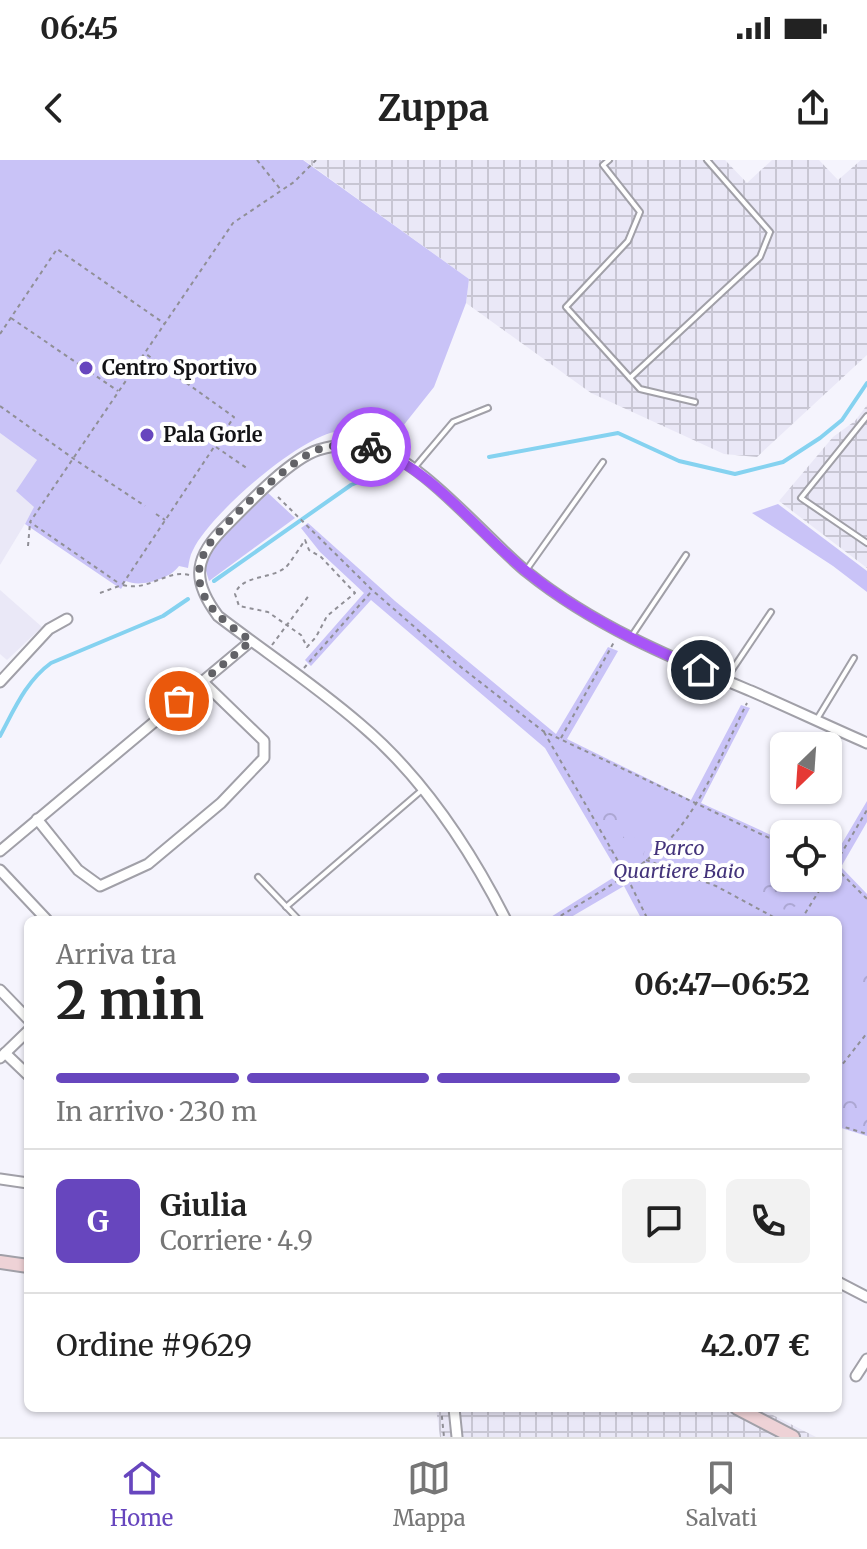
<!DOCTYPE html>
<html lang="it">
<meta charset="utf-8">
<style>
body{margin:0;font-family:Merriweather,serif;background:#f2f2f2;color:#222;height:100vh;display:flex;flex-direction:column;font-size:30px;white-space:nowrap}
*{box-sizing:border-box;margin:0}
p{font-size:26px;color:#767676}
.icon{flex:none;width:44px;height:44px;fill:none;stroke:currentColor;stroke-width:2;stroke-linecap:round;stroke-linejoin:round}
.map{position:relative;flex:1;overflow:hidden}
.details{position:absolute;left:24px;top:756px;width:818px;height:496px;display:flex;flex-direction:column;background:#fff;border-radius:12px;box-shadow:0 2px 6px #0004}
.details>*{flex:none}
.needle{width:52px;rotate:205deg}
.tools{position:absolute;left:770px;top:572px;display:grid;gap:16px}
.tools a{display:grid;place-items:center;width:72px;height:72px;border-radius:12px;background:#fff;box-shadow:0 2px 6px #0004;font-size:40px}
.pin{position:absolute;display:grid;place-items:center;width:68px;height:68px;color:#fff;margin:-34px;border:4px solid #fff;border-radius:50%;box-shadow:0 2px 8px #0007}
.courier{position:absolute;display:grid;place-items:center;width:80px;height:80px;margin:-40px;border:6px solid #a855f7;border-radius:50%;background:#fff;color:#222;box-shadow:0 2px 10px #0007}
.head em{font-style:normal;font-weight:700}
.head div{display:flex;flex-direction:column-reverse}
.head{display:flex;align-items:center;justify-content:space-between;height:136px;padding:0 32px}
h1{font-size:52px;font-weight:700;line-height:60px}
.bar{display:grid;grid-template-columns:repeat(4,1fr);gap:12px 8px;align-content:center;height:96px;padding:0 32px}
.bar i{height:10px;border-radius:6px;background:#e0e0e0}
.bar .current{background:#6746be}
.bar p{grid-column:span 4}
.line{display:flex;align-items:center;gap:20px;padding:0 32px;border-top:2px solid #e0e0e0}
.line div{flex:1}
.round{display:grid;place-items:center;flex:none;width:84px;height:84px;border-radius:12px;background:#f2f2f2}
.status{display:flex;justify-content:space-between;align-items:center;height:56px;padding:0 40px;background:#fff;direction:ltr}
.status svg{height:22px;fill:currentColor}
header{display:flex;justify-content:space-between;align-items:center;height:104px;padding:0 32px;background:#fff;font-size:36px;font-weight:700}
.tab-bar{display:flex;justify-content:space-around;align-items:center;height:112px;border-top:2px solid #e0e0e0;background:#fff;font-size:22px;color:#767676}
.tab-bar a{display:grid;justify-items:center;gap:4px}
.tab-bar .current{color:#6746be}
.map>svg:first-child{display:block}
</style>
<div class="status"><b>06:45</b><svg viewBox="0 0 49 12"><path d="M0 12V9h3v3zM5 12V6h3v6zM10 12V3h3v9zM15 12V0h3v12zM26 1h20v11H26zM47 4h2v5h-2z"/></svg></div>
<header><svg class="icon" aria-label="back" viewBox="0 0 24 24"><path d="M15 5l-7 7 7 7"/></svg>Zuppa<svg class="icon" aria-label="share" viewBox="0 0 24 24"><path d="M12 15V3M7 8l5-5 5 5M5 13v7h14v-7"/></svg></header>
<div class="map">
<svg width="867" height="1277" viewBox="0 0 867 1277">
<defs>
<pattern id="industrial-grid" width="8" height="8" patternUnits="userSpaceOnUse" patternTransform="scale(2)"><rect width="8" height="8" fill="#eae8f7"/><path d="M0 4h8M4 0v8" fill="none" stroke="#c8c6d3"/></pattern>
<pattern id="forest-crowns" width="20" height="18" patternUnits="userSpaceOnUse" patternTransform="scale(2)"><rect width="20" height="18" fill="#c9c3f7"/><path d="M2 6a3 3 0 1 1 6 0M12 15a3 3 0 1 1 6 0" fill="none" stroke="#aca7d3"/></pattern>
</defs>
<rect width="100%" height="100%" fill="#f5f4fd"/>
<!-- built -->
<g fill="#eae8f7">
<path d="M0 273 37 300 35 347 0 405Z"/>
<path d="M0 430 42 467 7 500 0 494Z"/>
</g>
<!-- industrial -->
<g fill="url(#industrial-grid)">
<path d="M304 0H725L747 23 772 0H819L838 20 861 0H867V195L757 297 724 294 591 233 466 143 469 119Z"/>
<path d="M867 245V408L779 341 833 277 855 261Z"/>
<path d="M436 1248H759L816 1277H440Z"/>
</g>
<!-- green -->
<g fill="#c9c3f7">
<path d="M0 0H303L469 119 466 143 434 227 395 276C378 274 357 269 339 271 301 275 209 355 193 390 190 395 189 402 188 408L179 406C170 419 140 428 126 421L121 429 118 427 25 364 34 347 16 331 37 300 0 273Z"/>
<path d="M268 333 295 358 209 421 204 404 212 386Z"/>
<path d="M778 344 867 411V432L833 406 752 353Z"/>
<path d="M308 363 395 441 556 574 608 487 618 491 567 579 691 640 741 545 750 548 701 643 784 681V718H828V701L831 702 867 641V662L841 707 867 734V976L838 967V760H642L624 726 566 760H546L619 714 545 588 371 440 311 506 305 500 364 433 320 392 301 368Z"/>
</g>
<!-- forest -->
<g fill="url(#forest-crowns)">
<path d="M601 645 618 646 624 653 619 670 625 679 633 676 638 682 644 681 646 687 642 699 632 701 617 689 609 691 593 662V654Z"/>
<path d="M794 718H827L829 724 812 748H806L802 742C791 749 788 753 776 746L772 749 764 743 756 733C764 714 778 726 792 723Z"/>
<path d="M867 801V841L860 830 848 823 850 809Z"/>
<path d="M842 922 867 939V971L838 961V923Z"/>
</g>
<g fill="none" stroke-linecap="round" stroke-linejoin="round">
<!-- stream -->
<g stroke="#85d2f0" stroke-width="4">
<path d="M489 297 618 273 679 301 735 314 783 302 820 278 842 260 867 223"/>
<path d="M214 421 351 325 370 317 390 316"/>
<path d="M0 576C14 550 26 521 51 503L163 456 188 439"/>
</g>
<!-- lane casing -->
<g stroke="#a1a0a8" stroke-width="8">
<g id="lane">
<path d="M609 0 603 5 640 52 628 81 566 147 640 229 695 242"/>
<path d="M630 218 760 97 770 72 707 0"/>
<path d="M867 256 801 338 867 383"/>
<path d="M415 307 453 262 488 248"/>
<path d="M527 409 603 302"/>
<path d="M631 477 686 395"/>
<path d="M726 519 771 452"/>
<path d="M817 559 854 498"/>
<path d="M258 717 299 760"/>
<path d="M286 747 422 630"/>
</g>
</g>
<!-- street casing -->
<g stroke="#a1a0a8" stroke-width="13">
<g id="street">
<path d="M0 522 49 469 67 459"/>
<path d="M37 659 78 710 100 726 148 704 221 643 264 598V581L202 521"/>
<path d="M0 691 251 481"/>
<path d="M0 710 47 760"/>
<path d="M506 760C469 687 423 617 360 564 315 525 265 492 218 456 194 424 192 401 221 371 244 348 288 300 318 290 333 285 351 284 366 286 416 292 486 379 527 412 594 466 672 498 751 531 790 548 828 566 867 583"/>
<path d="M0 830 28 859"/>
<path d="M5 893 28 915"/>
<path d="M0 898 28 871"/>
<path d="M0 1019 28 1023"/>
<path d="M838 1122 867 1137"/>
<path d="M856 1216 867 1199"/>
<path d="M454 1248 457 1277"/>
</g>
</g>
<!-- secondary casing -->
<g stroke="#a1a0a8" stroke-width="16">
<g id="secondary">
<path d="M0 1102 28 1106"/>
<path d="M737 1248 793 1277"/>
</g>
</g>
<!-- path -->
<g stroke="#908f96" stroke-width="2" stroke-dasharray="4 4" stroke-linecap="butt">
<path d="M257 0 281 30"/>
<path d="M11 158 118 231"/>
<path d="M0 174 57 89 165 164"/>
<path d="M0 246 74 299 145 346"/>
<path d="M216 287 248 309"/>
<path d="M278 337 372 430 457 504 543 571 784 685"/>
<path d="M156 354 165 360"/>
<path d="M305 380 309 390 321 397 355 433 327 456 316 477 307 487 301 475 268 452 239 446 235 434C242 414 271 420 286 407 288 406 303 383 305 380Z"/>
<path d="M28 386 30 363"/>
<path d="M117 422 30 362 233 63 294 22 316 0"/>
<path d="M123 425C148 432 167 409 189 415"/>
<path d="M100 433 122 425 234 257 146 194"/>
<path d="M272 485 310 434"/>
<path d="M304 508 371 432"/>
<path d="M544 572 626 715 648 760"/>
<path d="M561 578 614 482"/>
<path d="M646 700 716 726 779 760"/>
<path d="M828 705 838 710 867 739"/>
<path d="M828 716 867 650"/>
<path d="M554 760C590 737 631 716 662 687 700 652 724 588 747 543"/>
<path d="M801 760 827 718"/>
<path d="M838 896 845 898"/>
<path d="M838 910 867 873"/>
<path d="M838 965 867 974"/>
<path d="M441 1248 444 1277"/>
</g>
<!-- lane -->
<use href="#lane" stroke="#fff" stroke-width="4"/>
<!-- street -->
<use href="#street" stroke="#fff" stroke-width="9"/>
<!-- secondary -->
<use href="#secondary" stroke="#eed2d6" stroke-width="12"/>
</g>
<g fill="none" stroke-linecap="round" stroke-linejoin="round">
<!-- done -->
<path stroke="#626267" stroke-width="8" stroke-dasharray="0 14.4" d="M179 541 251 481C228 464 202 448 199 417 198 406 204 391 210 383 229 358 289 301 317 290 333 284 354 284 371 287"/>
<!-- route -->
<path stroke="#a855f7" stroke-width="10" d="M371 287C434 310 476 371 527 412 580 455 639 483 701 510"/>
</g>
<!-- markers -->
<g fill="#6746be" stroke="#fff" stroke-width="3">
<circle cx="86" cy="208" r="8"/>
<circle cx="147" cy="275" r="8"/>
</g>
<g text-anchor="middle" stroke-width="8" stroke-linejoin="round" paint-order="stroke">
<!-- poi labels -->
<g font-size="20" font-weight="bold" fill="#131316" stroke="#fff" text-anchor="start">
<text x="102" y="215">Centro Sportivo</text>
<text x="163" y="282">Pala Gorle</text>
</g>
<!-- park labels -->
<g font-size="20" font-style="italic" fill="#44347b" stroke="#fff">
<text x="679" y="695">Parco<tspan x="679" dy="23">Quartiere Baio</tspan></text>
</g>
</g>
</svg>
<div class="tools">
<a><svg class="needle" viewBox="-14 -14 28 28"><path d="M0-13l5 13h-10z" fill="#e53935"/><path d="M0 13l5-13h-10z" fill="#767676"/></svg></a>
<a><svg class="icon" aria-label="locate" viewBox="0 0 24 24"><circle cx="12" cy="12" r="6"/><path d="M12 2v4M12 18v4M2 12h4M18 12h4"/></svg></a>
</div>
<div class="pin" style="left:179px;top:541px;background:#ea580c"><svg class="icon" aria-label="bag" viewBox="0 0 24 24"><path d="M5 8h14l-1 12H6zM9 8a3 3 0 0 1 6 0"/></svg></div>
<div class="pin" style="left:701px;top:510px;background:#1f2937"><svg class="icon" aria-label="home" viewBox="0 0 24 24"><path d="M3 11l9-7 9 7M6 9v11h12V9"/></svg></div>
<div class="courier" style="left:371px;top:287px"><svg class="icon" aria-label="bike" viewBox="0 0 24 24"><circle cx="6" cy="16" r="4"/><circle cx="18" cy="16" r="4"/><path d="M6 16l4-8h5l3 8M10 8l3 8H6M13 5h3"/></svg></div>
<section class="details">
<div class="head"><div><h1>2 min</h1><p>Arriva tra</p></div><em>06:47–06:52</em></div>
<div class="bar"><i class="current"></i><i class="current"></i><i class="current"></i><i></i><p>In arrivo · 230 m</p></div>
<div class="line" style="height:144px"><b class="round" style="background:#6746be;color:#fff">G</b><div><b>Giulia</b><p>Corriere · 4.9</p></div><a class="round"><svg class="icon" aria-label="chat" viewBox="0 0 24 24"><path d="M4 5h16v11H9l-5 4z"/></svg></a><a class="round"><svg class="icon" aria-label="phone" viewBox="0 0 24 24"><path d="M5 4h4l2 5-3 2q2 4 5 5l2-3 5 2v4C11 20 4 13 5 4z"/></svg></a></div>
<div class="line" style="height:104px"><div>Ordine #9629</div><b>42.07 €</b></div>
</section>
</div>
<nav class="tab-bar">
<a class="current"><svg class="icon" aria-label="home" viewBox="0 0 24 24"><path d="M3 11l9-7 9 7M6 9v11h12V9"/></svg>Home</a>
<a><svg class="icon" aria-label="map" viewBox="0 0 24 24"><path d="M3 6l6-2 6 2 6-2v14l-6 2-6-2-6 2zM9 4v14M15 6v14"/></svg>Mappa</a>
<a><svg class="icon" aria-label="saved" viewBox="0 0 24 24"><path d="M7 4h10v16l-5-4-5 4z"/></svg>Salvati</a>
</nav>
